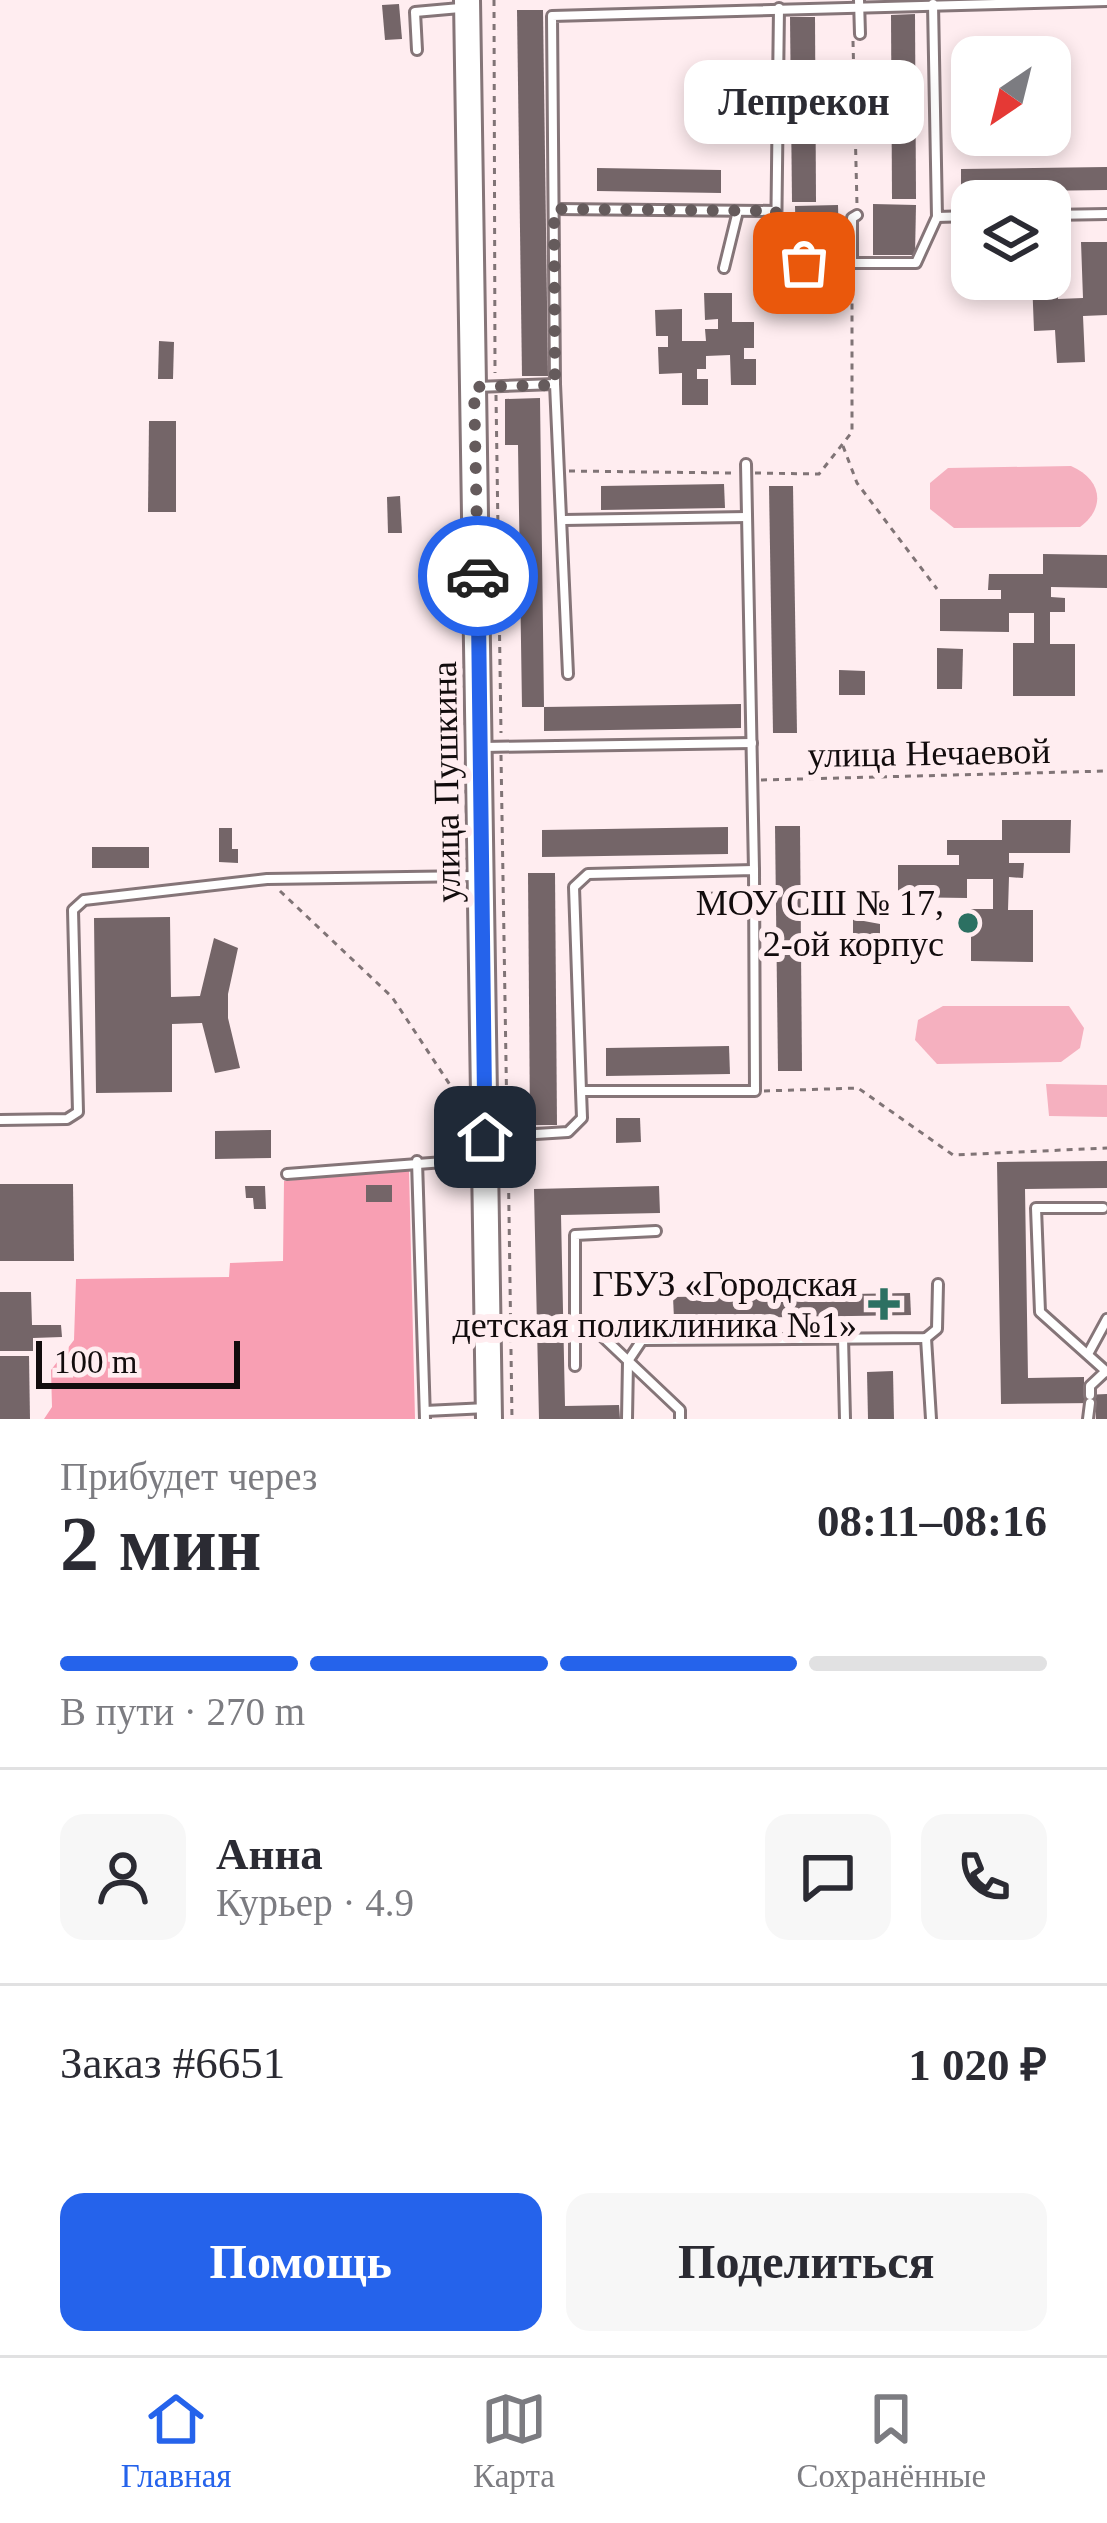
<!DOCTYPE html>
<html lang="ru">
<meta charset="utf-8">
<style>
body{margin:0;font-family:Georgia,serif;background:#f7f7f7;color:#2b2b33;height:100vh;display:flex;flex-direction:column;font-size:45px;white-space:nowrap}
*{box-sizing:border-box;margin:0}
p{font-size:39px;color:#7c7c81}
.icon{flex:none;width:66px;height:66px;fill:none;stroke:currentColor;stroke-width:2;stroke-linecap:round;stroke-linejoin:round}
.map{position:relative;height:1419px;overflow:hidden}
.drawer{display:flex;flex-direction:column;background:#fff;flex:1}
.drawer>*{flex:none}
.needle{width:78px;rotate:215deg}
.tools{position:absolute;left:951px;top:36px;display:grid;gap:24px}
.tools a{display:grid;place-items:center;width:120px;height:120px;border-radius:24px;background:#fff;box-shadow:0 6px 18px #0003;font-size:60px}
.scale{position:absolute;left:36px;bottom:30px;width:204px;box-sizing:border-box;padding-left:12px;border:6px solid #120c0d;border-top:0;font-size:33px;line-height:42px;white-space:nowrap;color:#120c0d;-webkit-text-stroke:9px #ffedf0;paint-order:stroke}
.pin{position:absolute;display:grid;place-items:center;width:102px;height:102px;color:#fff;margin:-51px;border-radius:24px;box-shadow:0 6px 18px #0006}
.courier{position:absolute;display:grid;place-items:center;width:120px;height:120px;margin:-60px;border:9px solid #2563eb;border-radius:50%;background:#fff;color:#222;box-shadow:0 3px 15px #0007}
.bubble{position:absolute;height:84px;border-radius:24px;background:#fff;box-shadow:0 6px 18px #0003;font-size:39px;font-weight:600;line-height:84px;text-align:center}
.headline em{font-style:normal;font-weight:600}
.headline div{display:flex;flex-direction:column-reverse}
.headline{display:flex;align-items:center;justify-content:space-between;height:204px;padding:0 60px}
h1{font-size:78px;font-weight:600;line-height:90px}
.bar{display:grid;grid-template-columns:repeat(4,1fr);gap:18px 12px;align-content:center;height:144px;padding:0 60px}
.bar i{height:15px;border-radius:9px;background:#e1e1e2}
.bar .on{background:#2563eb}
.bar p{grid-column:span 4}
.line{display:flex;align-items:center;gap:30px;padding:0 60px;border-top:3px solid #e1e1e2}
.line div{flex:1}
.round{display:grid;place-items:center;flex:none;width:126px;height:126px;border-radius:24px;background:#f7f7f7}
.button{display:flex;gap:24px;margin-top:auto;padding:24px 60px}
.button a{flex:1;height:138px;border-radius:24px;background:#2563eb;color:#fff;font-size:48px;font-weight:600;line-height:138px;text-align:center}
.button a+a{background:#f7f7f7;color:#2b2b33}
.menu{display:flex;justify-content:space-around;align-items:center;height:168px;border-top:3px solid #e1e1e2;background:#fff;font-size:33px;color:#7c7c81}
.menu a{display:grid;justify-items:center;gap:6px}
.menu .on{color:#2563eb}
.map>svg:first-child{display:block}
</style>
<div class="map">
<svg width="1107" height="1419" viewBox="0 0 1107 1419">
<rect width="100%" height="100%" fill="#ffedf0"/>
<!-- green -->
<g fill="#f5b0bf">
<path d="M1071 466C1101 479 1107 507 1080 527L954 528 930 509V483L948 468Z"/>
<path d="M943 1006H1069L1084 1028 1080 1048 1061 1062 937 1064 915 1040 918 1020Z"/>
<path d="M1046 1084 1107 1085V1117L1049 1116Z"/>
</g>
<!-- forest -->
<path fill="#f89fb3" d="M409 1170 415 1419H44L52 1407 51 1370 74 1340 76 1279 229 1277 230 1263 283 1261 284 1181Z"/>
<!-- building -->
<g fill="#746568">
<path d="M399 4 402 39 385 40 382 5Z"/>
<path d="M517 10H543L548 376H522Z"/>
<path d="M915 14 916 199H892L891 15Z"/>
<path d="M790 17H815L816 202H792Z"/>
<path d="M1107 167V190L961 192V169Z"/>
<path d="M597 168 721 170V193L597 191Z"/>
<path d="M873 204 916 205 915 255H873Z"/>
<path d="M838 205 839 246H796L795 206Z"/>
<path d="M1081 242H1107V315L1083 316 1085 362 1057 363 1055 330 1034 331 1032 279H1050V264L1057 263 1058 299 1083 298Z"/>
<path d="M704 293H732V322H754V348H744V359H756V385H731L730 355 706 356V369H697V379H708V405H682V373L659 374 658 347H668V336H656L655 310 682 309V341H706L705 329H718V319L705 320Z"/>
<path d="M159 341 174 342 173 379H158Z"/>
<path d="M540 398 544 707H522L518 445H505V399Z"/>
<path d="M149 421H176V512H148Z"/>
<path d="M724 484 725 508 601 510V486Z"/>
<path d="M769 486H793L797 733H773Z"/>
<path d="M400 496 402 533H388L387 497Z"/>
<path d="M1043 554 1107 555V588L1051 587V597L1065 598V612H1050V644H1075V696H1013V643H1034V613H1009V632L940 631V599H1001V590H988L989 574H1043Z"/>
<path d="M937 648 963 649 962 689H937Z"/>
<path d="M839 670 865 671V695H839Z"/>
<path d="M741 704V728L544 731V707Z"/>
<path d="M1002 820H1071L1070 853H1009V863H1024L1023 878 1009 877 1008 910H1033V962L971 961V909H993V879H967V898L898 897V865H959V855H947V840H1002Z"/>
<path d="M775 826H800L802 1071H778Z"/>
<path d="M728 827V854L542 857V830Z"/>
<path d="M219 828H232V849H238V863L219 862Z"/>
<rect x="92" y="847" width="57" height="21"/>
<path d="M528 873H555L557 1125H530Z"/>
<path d="M734 891 735 906 704 907V892Z"/>
<path d="M170 917 171 997 200 996 214 938 238 948 228 994V1018L240 1068 215 1073 202 1023 172 1024V1092L96 1093 94 918Z"/>
<path d="M853 919 880 924V960H853Z"/>
<path d="M729 1046 730 1074 606 1076V1048Z"/>
<path d="M616 1118H640L641 1142 616 1143Z"/>
<path d="M271 1130V1158L215 1159V1131Z"/>
<path d="M1107 1161V1188L1025 1189 1028 1378 1084 1377V1395L1107 1394V1419H1096V1403L1001 1404 997 1162Z"/>
<path d="M0 1184H73L74 1261H0Z"/>
<rect x="366" y="1185" width="26" height="17"/>
<path d="M245 1186H265L266 1209H254L253 1198H246Z"/>
<path d="M659 1186 660 1213 561 1215 565 1406 619 1405 620 1419H539L534 1189Z"/>
<path d="M0 1292H31L32 1325H61L62 1337 33 1338V1351H0Z"/>
<path d="M910 1293 911 1315 674 1319 673 1297Z"/>
<path d="M0 1356H29L30 1419H0Z"/>
<path d="M893 1371 894 1419H868L867 1372Z"/>
</g>
<g fill="none" stroke-linecap="round" stroke-linejoin="round">
<!-- lane casing -->
<g stroke="#857578" stroke-width="14">
<g id="lane">
<path d="M859 0 860 34"/>
<path d="M933 4 937 217 972 216"/>
<path d="M779 8 776 248 804 263H916L937 217"/>
<path d="M417 50 415 12 460 8"/>
<path d="M554 209 776 211"/>
<path d="M1050 215 1107 214"/>
<path d="M852 263V218L857 215"/>
<path d="M724 268 738 211"/>
<path d="M476 387 555 384"/>
<path d="M746 464 754 870"/>
<path d="M564 520 747 517"/>
<path d="M568 674 555 384 552 16 1107 1"/>
<path d="M483 747 752 743"/>
<path d="M0 1120 67 1119 78 1112 73 910 84 900 267 879 476 876"/>
<path d="M486 1137 568 1132 582 1118 581 1091 574 887 588 874 754 870 755 1091H581"/>
<path d="M417 1161 425 1419"/>
<path d="M287 1174 483 1159"/>
<path d="M1103 1208H1036L1040 1312 1107 1372"/>
<path d="M576 1318 603 1337 680 1410V1419"/>
<path d="M843 1337 845 1419"/>
<path d="M926 1338 931 1419"/>
<path d="M1088 1354 1107 1319"/>
<path d="M575 1366V1235L656 1231"/>
<path d="M1090 1395V1386L1106 1371"/>
<path d="M425 1411 487 1408"/>
<path d="M627 1419 628 1361 642 1340 926 1338 937 1329 938 1284"/>
<path d="M1088 1419 1090 1403"/>
</g>
</g>
<!-- secondary casing -->
<g stroke="#857578" stroke-width="30">
<path id="secondary" d="M467 0 489 1419"/>
</g>
<!-- path -->
<g stroke="#807476" stroke-width="3" stroke-dasharray="6 6" stroke-linecap="butt">
<path d="M494 0 495 373"/>
<path d="M853 41 857 205"/>
<path d="M496 395 501 733"/>
<path d="M843 446 857 483 937 589"/>
<path d="M569 471 733 473"/>
<path d="M755 473 819 474 852 432V271"/>
<path d="M501 755 507 1123"/>
<path d="M761 780 1107 771"/>
<path d="M280 891 392 997 464 1106"/>
<path d="M764 1091 858 1088 953 1155 1107 1148"/>
<path d="M508 1145 512 1419"/>
</g>
<!-- lane -->
<use href="#lane" stroke="#fff" stroke-width="8"/>
<!-- secondary -->
<use href="#secondary" stroke="#fff" stroke-width="24"/>
</g>
<g fill="none" stroke-linecap="round" stroke-linejoin="round">
<!-- done -->
<path stroke="#655b5c" stroke-width="12" stroke-dasharray="0 21.6" d="M478 576 474 387 555 385 554 209 776 211V248L804 263"/>
<!-- route -->
<path stroke="#2563eb" stroke-width="15" d="M478 576 485 1137"/>
</g>
<!-- markers -->
<g fill="#2c7062" stroke="#ffedf0" stroke-width="4.5">
<circle cx="968" cy="923" r="12"/>
<path d="M878 1286h12v12h12v12h-12v12h-12v-12h-12v-12h12z"/>
</g>
<g text-anchor="middle" stroke-width="12" stroke-linejoin="round" paint-order="stroke">
<!-- street labels -->
<g font-size="36" fill="#120c0d" stroke="#ffedf0">
<text transform="translate(929 752) rotate(-1)" y="13">улица Нечаевой</text>
<text transform="translate(445 782) rotate(-91)" y="13">улица Пушкина</text>
</g>
<!-- poi labels -->
<g font-size="36" fill="#120c0d" stroke="#ffedf0" text-anchor="end">
<text x="944" y="915">МОУ СШ № 17,<tspan x="944" dy="41">2-ой корпус</tspan></text>
<text x="857" y="1296">ГБУЗ «Городская<tspan x="857" dy="41">детская поликлиника №1»</tspan></text>
</g>
</g>
</svg>
<div class="tools">
<a><svg class="needle" viewBox="-14 -14 28 28"><path d="M0-13l5 13h-10z" fill="#e53935"/><path d="M0 13l5-13h-10z" fill="#7c7c81"/></svg></a>
<a><svg class="icon" aria-label="layers" viewBox="0 0 24 24"><path d="M12 4l9 5-9 5-9-5zM3 14l9 5 9-5"/></svg></a>
</div>
<div class="scale">100 m</div>
<div class="pin" style="left:804px;top:263px;background:#ea580c"><svg class="icon" aria-label="bag" viewBox="0 0 24 24"><path d="M5 8h14l-1 12H6zM9 8a3 3 0 0 1 6 0"/></svg></div>
<div class="pin" style="left:485px;top:1137px;background:#1f2937"><svg class="icon" aria-label="home" viewBox="0 0 24 24"><path d="M3 11l9-7 9 7M6 9v11h12V9"/></svg></div>
<div class="courier" style="left:478px;top:576px"><svg class="icon" aria-label="car" viewBox="0 0 24 24"><path d="M5 17H2v-5l4-1 3-4h7l3 4 3 1v5h-3M9 17h6M6 11h13"/><circle cx="7" cy="17" r="2"/><circle cx="17" cy="17" r="2"/></svg></div>
<div class="bubble" style="left:684px;top:60px;width:240px">Лепрекон</div>
</div>
<section class="drawer">
<div class="headline"><div><h1>2 мин</h1><p>Прибудет через</p></div><em>08:11–08:16</em></div>
<div class="bar"><i class="on"></i><i class="on"></i><i class="on"></i><i></i><p>В пути · 270 m</p></div>
<div class="line" style="height:216px"><a class="round"><svg class="icon" aria-label="person" viewBox="0 0 24 24"><circle cx="12" cy="8" r="4"/><path d="M4 21q1-7 8-7t8 7"/></svg></a><div><b>Анна</b><p>Курьер · 4.9</p></div><a class="round"><svg class="icon" aria-label="chat" viewBox="0 0 24 24"><path d="M4 5h16v11H9l-5 4z"/></svg></a><a class="round"><svg class="icon" aria-label="phone" viewBox="0 0 24 24"><path d="M5 4h4l2 5-3 2q2 4 5 5l2-3 5 2v4C11 20 4 13 5 4z"/></svg></a></div>
<div class="line" style="height:156px"><div>Заказ #6651</div><b>1 020 ₽</b></div>
<div class="button"><a>Помощь</a><a>Поделиться</a></div>
</section>
<nav class="menu">
<a class="on"><svg class="icon" aria-label="home" viewBox="0 0 24 24"><path d="M3 11l9-7 9 7M6 9v11h12V9"/></svg>Главная</a>
<a><svg class="icon" aria-label="map" viewBox="0 0 24 24"><path d="M3 6l6-2 6 2 6-2v14l-6 2-6-2-6 2zM9 4v14M15 6v14"/></svg>Карта</a>
<a><svg class="icon" aria-label="saved" viewBox="0 0 24 24"><path d="M7 4h10v16l-5-4-5 4z"/></svg>Сохранённые</a>
</nav>
